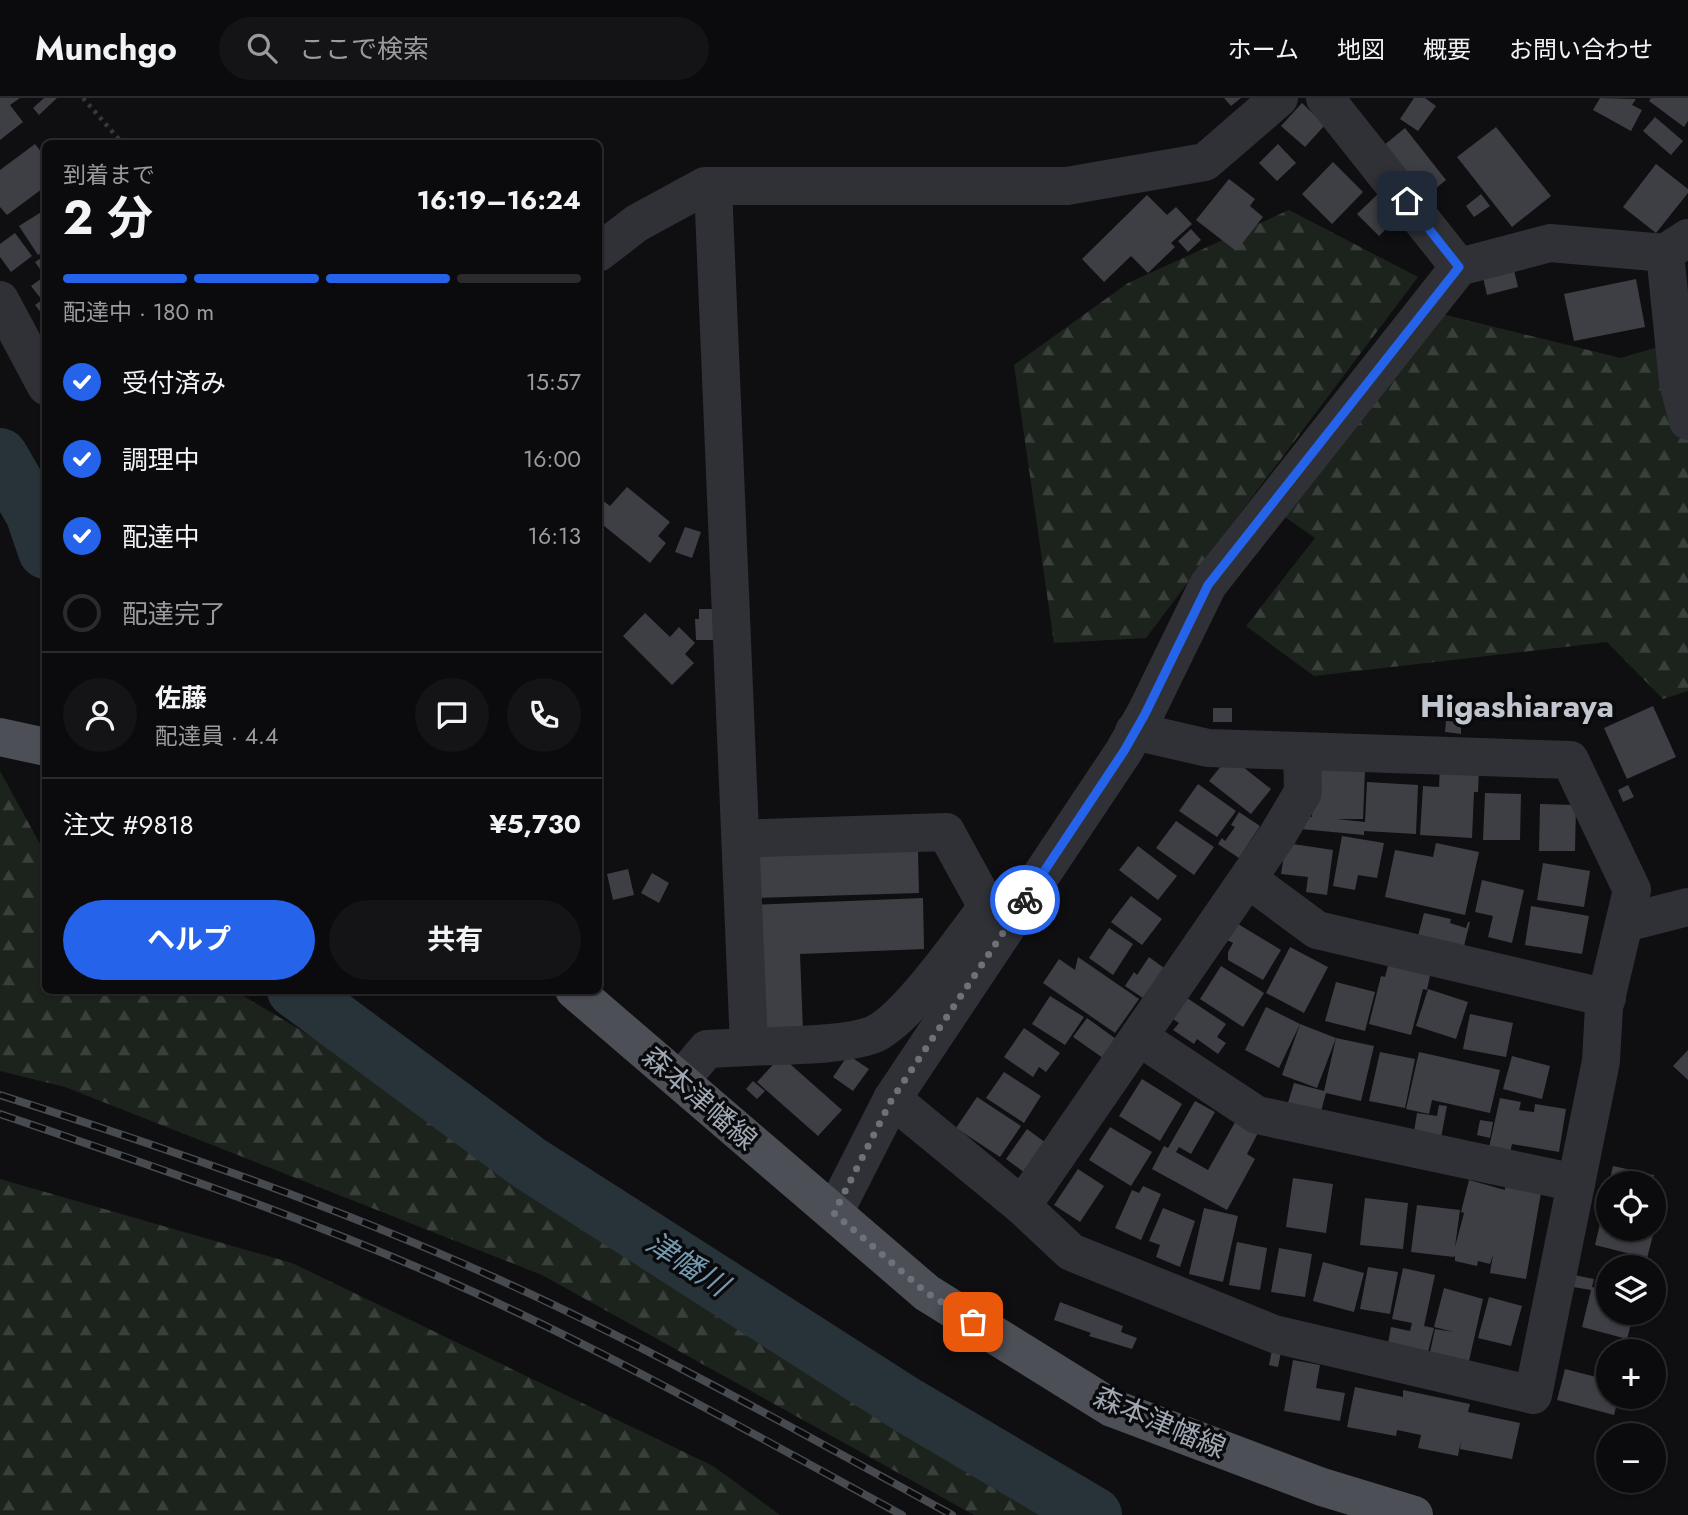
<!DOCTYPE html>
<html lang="ja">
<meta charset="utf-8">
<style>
body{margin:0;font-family:Jost,"Noto Sans JP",sans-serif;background:#141416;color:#f1f3f6;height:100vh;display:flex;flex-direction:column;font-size:26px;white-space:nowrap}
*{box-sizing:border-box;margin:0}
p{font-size:23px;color:#9a9b9d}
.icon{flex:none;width:38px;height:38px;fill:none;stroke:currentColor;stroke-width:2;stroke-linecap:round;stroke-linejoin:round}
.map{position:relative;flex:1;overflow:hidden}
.details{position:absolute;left:42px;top:42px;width:560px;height:854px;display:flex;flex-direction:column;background:#0b0b0d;border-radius:10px;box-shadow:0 2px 5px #0004,0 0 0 2px #2b2b2e}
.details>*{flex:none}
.fabs{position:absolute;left:1596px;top:1073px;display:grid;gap:14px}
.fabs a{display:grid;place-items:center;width:70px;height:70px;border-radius:50%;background:#0b0b0d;box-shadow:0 2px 5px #0004,0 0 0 2px #2b2b2e;font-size:35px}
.pin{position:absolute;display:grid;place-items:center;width:60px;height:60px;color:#fff;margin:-30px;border-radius:14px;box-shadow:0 4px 10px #0006}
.courier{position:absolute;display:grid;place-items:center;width:70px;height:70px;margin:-35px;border:5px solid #2563eb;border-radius:50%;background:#fff;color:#222;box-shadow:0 2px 9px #0007}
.head em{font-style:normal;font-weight:700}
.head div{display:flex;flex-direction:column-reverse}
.head{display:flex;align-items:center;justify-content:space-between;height:119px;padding:0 21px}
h1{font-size:46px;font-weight:700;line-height:52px}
.bar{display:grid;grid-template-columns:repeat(4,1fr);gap:10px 7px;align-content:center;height:84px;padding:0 21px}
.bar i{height:9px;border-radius:5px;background:#2b2b2e}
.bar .active{background:#2563eb}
.bar p{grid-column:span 4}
.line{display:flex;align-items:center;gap:18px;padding:0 21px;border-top:2px solid #2b2b2e}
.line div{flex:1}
.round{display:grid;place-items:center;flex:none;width:74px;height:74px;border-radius:37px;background:#141416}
ol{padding:0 21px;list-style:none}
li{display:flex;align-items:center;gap:21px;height:77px}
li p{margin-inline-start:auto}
li .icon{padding:7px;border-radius:50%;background:#2563eb;color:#fff;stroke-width:4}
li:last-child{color:#9a9b9d}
li i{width:38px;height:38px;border:4px solid #2b2b2e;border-radius:50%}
.primary-button{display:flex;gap:14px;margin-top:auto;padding:14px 21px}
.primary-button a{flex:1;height:80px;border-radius:42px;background:#2563eb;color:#fff;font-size:28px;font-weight:700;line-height:80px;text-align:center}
.primary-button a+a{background:#141416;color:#f1f3f6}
header{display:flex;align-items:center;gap:42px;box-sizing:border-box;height:98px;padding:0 35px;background:#0b0b0d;border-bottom:2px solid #2b2b2e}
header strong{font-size:33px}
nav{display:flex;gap:38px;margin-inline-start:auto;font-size:24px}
.search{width:490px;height:63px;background:#141416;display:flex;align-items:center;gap:18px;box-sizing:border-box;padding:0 24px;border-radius:38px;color:#9a9b9d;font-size:26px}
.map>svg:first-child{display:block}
</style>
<header>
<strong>Munchgo</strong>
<div class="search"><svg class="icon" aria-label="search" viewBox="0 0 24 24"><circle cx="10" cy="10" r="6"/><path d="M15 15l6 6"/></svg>ここで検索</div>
<nav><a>ホーム</a><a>地図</a><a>概要</a><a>お問い合わせ</a></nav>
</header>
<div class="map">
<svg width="1688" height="1417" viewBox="0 0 1688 1417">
<defs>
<pattern id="forest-firs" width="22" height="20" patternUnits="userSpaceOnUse" patternTransform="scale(1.75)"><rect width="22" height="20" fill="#1b231c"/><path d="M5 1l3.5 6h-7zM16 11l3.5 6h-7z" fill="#39403b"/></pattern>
</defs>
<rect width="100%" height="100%" fill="#0f0f11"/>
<!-- forest -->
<g fill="url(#forest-firs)">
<path d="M1289 112 1418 179 1146 540 1054 545 1014 267 1128 185Z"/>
<path d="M1442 216 1621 260 1688 240V593L1663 601 1607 544 1314 578 1246 528 1315 440 1285 419Z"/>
<path d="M0 673 45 755 46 892 235 893 304 934 786 1251 1064 1417H974L542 1177 65 989 0 973Z"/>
<path d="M0 1081 292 1165 713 1368 780 1417H0Z"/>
</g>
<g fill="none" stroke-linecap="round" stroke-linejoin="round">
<!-- river -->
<g stroke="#283339" stroke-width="56">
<path d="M0 358 33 415 46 453"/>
<path d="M295 892 529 1065 907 1307 1094 1417"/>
</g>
</g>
<!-- building -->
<g fill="#3e3f44">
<path d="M0 0H20L10 7 23 24 0 42Z"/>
<path d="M44 0H57L39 17 33 10Z"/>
<path d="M1224 0H1241L1231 8Z"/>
<path d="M1414 0H1425L1436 8 1418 33 1400 21Z"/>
<path d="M1600 0 1636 1 1632 7 1642 12 1631 33 1593 12Z"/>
<path d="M1651 0H1688V23L1684 29 1649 3Z"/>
<path d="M1302 5 1325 27 1305 49 1281 28Z"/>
<path d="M1655 19 1683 43 1671 57 1643 33Z"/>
<path d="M1496 29 1551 98 1512 129 1457 59Z"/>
<path d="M1405 30 1446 82 1424 100 1383 48Z"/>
<path d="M35 46 46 60V88L7 117 0 109V72Z"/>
<path d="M1278 46 1296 65 1277 83 1259 65Z"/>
<path d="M1333 64 1363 94 1332 126 1302 96Z"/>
<path d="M1656 66 1688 91V95L1656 135 1623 109Z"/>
<path d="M1229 81 1255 101 1250 108 1263 119 1236 153 1196 122Z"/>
<path d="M1380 94 1401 116 1379 138 1357 116Z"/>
<path d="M1481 96 1490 108 1474 119 1466 108Z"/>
<path d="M1147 97 1167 117 1176 109 1192 126 1171 145 1175 149 1148 175 1131 158 1104 184 1082 161Z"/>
<path d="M46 111V153L38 157 19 128Z"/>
<path d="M1191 131 1201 142 1188 154 1178 143Z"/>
<path d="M15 135 32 158 11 174 0 159V146Z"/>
<path d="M46 157V221L35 207 42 202 31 188 45 178 35 164Z"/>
<path d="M1513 168 1518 189 1487 197 1482 175Z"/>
<path d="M1636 181 1645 229 1574 243 1564 196Z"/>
<path d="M627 389 670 424 658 438 666 445 650 465 598 423V399L610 408Z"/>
<path d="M685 429 701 434 692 460 675 454Z"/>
<path d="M699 511H718V542H696L695 521H699Z"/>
<path d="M645 515 670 539 679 529 695 545 685 556 694 565 672 587 623 538Z"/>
<path d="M1653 608 1676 659 1627 681 1604 630Z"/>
<rect x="1213" y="610" width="19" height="14"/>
<path d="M1446 623 1461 624V636L1445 634Z"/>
<path d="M1229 658 1271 691 1251 716 1209 683Z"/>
<path d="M1440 667 1479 668 1478 694H1474L1472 740 1420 737 1423 688 1439 689Z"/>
<path d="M1314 670 1365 672 1363 721H1337L1365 724 1367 684 1418 687 1416 736 1364 733V737L1301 731 1303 718 1312 719Z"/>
<path d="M1198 686 1236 713 1217 739 1179 713Z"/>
<path d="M1628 687 1634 699 1623 704 1618 692Z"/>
<path d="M1485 695 1521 696 1520 742H1483Z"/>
<path d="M1540 706 1576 707 1575 753H1539Z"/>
<path d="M1239 714 1260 728 1239 760 1218 746 1222 740 1225 743 1235 729 1231 727Z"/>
<path d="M1176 723 1214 749 1194 777 1156 750Z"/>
<path d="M1342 738 1384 745 1377 780 1358 777 1355 792 1333 788Z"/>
<path d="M1286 745 1333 752 1327 797 1306 794 1308 779 1281 776Z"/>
<path d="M1436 745 1479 754 1465 817 1385 799 1395 752 1433 759Z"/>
<path d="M1138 748 1177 778 1158 802 1119 772Z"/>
<path d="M918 753 919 795 756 800 754 758Z"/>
<path d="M1543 765 1590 773 1584 809 1537 802Z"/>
<path d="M628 771 634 797 613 802 607 776Z"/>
<path d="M652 775 669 785 659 805 641 795Z"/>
<path d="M1482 782 1524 792 1512 845 1488 839 1493 818 1475 814Z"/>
<path d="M1131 798 1162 821 1142 847 1111 824Z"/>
<path d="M923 800 924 851 800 856 803 933 757 935 751 807Z"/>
<path d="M1531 808 1589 818 1582 856 1525 847Z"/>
<path d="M1424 815 1451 821 1450 825 1466 830 1468 824H1470L1464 848 1418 838Z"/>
<path d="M1233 823 1281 852 1263 882 1228 862V854L1233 845 1223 840Z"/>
<path d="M1109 830 1133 846 1113 877 1089 860Z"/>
<path d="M1290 849 1328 869 1304 915 1266 895Z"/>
<path d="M1078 859 1139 901 1115 935 1043 885 1059 861 1075 872Z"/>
<path d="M1149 859 1164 870 1143 900 1125 888 1134 874 1137 877Z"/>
<path d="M1389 864 1431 873 1427 892 1423 891 1411 937 1369 926 1381 878 1385 879Z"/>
<path d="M1221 868 1264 895 1243 929 1200 901Z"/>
<path d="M1336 884 1375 894 1365 933 1325 923Z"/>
<path d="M1428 891 1468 904 1456 941 1416 928Z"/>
<path d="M1050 898 1084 919 1065 947 1032 926Z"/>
<path d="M1187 900 1226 926 1217 939 1226 945 1218 956 1197 941 1194 946 1173 932 1179 925 1173 921Z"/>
<path d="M1266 909 1300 926 1279 970 1245 952Z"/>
<path d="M1470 916 1513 925 1506 959 1463 951Z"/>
<path d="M1087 920 1116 941 1103 960 1073 939Z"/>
<path d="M1300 926 1336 940 1317 990 1282 977Z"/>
<path d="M1024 930 1060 955 1046 974 1039 969 1033 979 1004 959Z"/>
<path d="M1336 940 1374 948 1361 1003 1326 995 1320 1017 1287 1008 1294 985 1324 993Z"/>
<path d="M1688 952V982L1673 968Z"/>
<path d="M1380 954 1415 961 1405 1010 1369 1003Z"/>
<path d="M1419 954 1500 972 1490 1015 1432 1002 1429 1016 1406 1011Z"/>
<path d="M848 957 869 971 853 993 833 979Z"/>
<path d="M781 958 842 1012 818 1038 757 984Z"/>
<path d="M1512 958 1550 968 1542 1001 1503 991Z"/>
<path d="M1004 974 1041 998 1024 1025 986 1000Z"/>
<path d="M1142 981 1182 1006 1160 1043 1119 1018Z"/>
<path d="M753 983 765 993 757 1001 746 991Z"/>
<path d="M977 999 1021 1028 1000 1059 956 1030Z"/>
<path d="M1500 1000 1521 1004 1519 1012 1534 1014 1535 1006 1566 1011 1559 1054 1512 1046 1509 1059 1488 1054Z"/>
<path d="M1195 1003 1215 1014 1191 1056 1179 1049 1176 1054 1208 1072 1238 1019 1260 1031 1247 1056 1255 1061 1227 1112 1152 1071 1164 1048 1168 1050Z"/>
<path d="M1439 1007 1447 1008 1440 1045 1413 1040 1417 1015 1437 1018Z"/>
<path d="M1480 1022 1493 1024 1490 1040 1477 1037Z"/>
<path d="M1110 1029 1152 1054 1131 1088 1089 1062Z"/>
<path d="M1027 1031 1046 1045 1025 1075 1006 1061Z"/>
<path d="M1613 1068 1654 1077 1652 1085H1609Z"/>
<path d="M1078 1071 1104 1088 1080 1124 1054 1107Z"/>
<path d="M1293 1080 1333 1086 1326 1135 1286 1129Z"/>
<path d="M1469 1082 1505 1092V1089L1541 1095 1526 1181 1490 1175 1493 1157 1490 1166 1478 1163 1477 1168 1455 1163V1157L1454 1159 1411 1154 1417 1107 1460 1112 1455 1149 1464 1115 1461 1114Z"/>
<path d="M1143 1088 1161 1096 1141 1142 1115 1130 1132 1092 1139 1095Z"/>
<path d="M1365 1100 1408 1105 1403 1151 1360 1147Z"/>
<path d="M1604 1109 1608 1110V1130H1654V1121L1657 1122 1647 1160 1595 1147Z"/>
<path d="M1163 1110 1195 1123 1180 1169 1156 1159 1160 1147 1149 1143Z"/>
<path d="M1204 1110 1238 1118 1223 1184 1189 1176Z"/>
<path d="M1237 1144 1267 1150 1260 1192 1229 1187Z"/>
<path d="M1279 1150 1312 1156 1305 1199 1271 1194Z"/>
<path d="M1323 1164 1364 1175 1354 1214 1313 1203Z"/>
<path d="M1368 1169 1398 1174 1390 1216 1360 1211Z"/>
<path d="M1403 1170 1435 1177 1424 1228 1434 1230 1428 1254 1388 1245 1391 1229 1410 1233 1412 1225 1392 1221Z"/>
<path d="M1569 1176 1594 1181 1592 1189 1608 1193V1214H1634L1627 1241 1582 1229 1591 1192 1567 1188Z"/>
<path d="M1444 1190 1483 1201 1469 1263 1430 1254 1435 1231 1454 1234 1434 1229Z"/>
<path d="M1489 1199 1522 1208 1511 1248 1478 1240Z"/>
<path d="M1060 1204 1123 1228 1121 1234 1137 1240 1132 1251 1089 1238 1091 1235 1054 1222Z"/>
<path d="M1272 1252 1281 1254 1278 1269 1269 1267Z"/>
<path d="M1293 1262 1320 1267 1316 1290 1345 1295 1340 1323 1284 1313Z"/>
<path d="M1565 1271 1608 1282V1298H1619L1614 1317 1557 1302Z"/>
<path d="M1355 1289 1403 1299V1292L1470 1306 1468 1314 1520 1325 1512 1361 1460 1351 1461 1342 1458 1358 1418 1350 1421 1337 1397 1332 1396 1338 1347 1329Z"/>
</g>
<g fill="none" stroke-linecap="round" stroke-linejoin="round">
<!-- path -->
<path stroke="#36383d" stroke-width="4.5" stroke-dasharray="3.5 5" stroke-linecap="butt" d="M83 0 123 46"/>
<!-- minor -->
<g stroke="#303136" stroke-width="38">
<path d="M1325 0 1459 169"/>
<path d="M598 155 637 125 705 88H1067L1205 64 1279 0"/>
<path d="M1665 155 1678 284 1688 323"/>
<path d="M0 202 46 288"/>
<path d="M761 740 946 734 1002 836"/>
<path d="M1248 781 1317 832 1607 900"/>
<path d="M1625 825 1688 809"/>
<path d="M1139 939 1257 1017 1576 1085"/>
<path d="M749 949C783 947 842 948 872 937 905 925 964 839 987 809"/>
<path d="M680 983 707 951 749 949 713 88"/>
<path d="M892 1001 1022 1108 1071 1154 1274 1236 1533 1297 1601 963 1604 909 1632 792 1570 662 1208 650 1134 633"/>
<path d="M1022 1108 1277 738 1303 694 1302 653"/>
<path d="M834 1115 892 1001 1124 653 1145 616 1208 487 1459 169 1550 145 1665 155 1688 140"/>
</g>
<!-- major -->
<g stroke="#4c4f55" stroke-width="38">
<path d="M0 639 46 649"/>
<path d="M574 892 927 1195 1112 1310 1322 1389 1414 1417"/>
</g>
<!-- rail casing -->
<g stroke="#474a4f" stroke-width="8">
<g id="rail">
<path d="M0 997C167 1050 332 1107 491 1178 649 1249 800 1334 952 1417"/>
<path d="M0 1016C162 1071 324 1126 480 1197 624 1263 763 1341 902 1417"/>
</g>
</g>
<!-- rail -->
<use href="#rail" stroke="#0a0a0c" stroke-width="5" stroke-dasharray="16" stroke-linecap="butt"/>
</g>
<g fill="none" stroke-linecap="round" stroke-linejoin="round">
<!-- done -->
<path stroke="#6d727a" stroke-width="7" stroke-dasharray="0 12.6" d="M973 1224 927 1195 834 1115 892 1001 1025 802"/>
<!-- route -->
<path stroke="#2563eb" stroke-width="9" d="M1025 802 1124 653 1145 616 1208 487 1459 169 1407 103"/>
</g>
<g text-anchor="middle" stroke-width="7" stroke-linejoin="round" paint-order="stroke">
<!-- street labels -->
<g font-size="28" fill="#9fa7b2" stroke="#0a0a0c">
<text transform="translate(700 1000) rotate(41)" y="10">森本津幡線</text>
<text transform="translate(1160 1324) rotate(23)" y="10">森本津幡線</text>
</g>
<!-- water labels -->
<g font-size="30" font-style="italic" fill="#7399b0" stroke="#0a0a0c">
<text transform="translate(687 1166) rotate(33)" y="10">津幡川</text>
</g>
<!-- quarter labels -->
<g font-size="32" font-weight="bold" fill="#c0c5ce" stroke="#0a0a0c">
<text x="1517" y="619">Higashiaraya</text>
</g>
</g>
</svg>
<div class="fabs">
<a><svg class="icon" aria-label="locate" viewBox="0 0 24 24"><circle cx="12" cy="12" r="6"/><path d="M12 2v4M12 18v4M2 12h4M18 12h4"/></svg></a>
<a><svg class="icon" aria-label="layers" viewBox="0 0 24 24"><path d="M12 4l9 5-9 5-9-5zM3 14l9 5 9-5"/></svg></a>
<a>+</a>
<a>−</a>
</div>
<div class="pin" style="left:973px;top:1224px;background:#ea580c"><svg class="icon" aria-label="bag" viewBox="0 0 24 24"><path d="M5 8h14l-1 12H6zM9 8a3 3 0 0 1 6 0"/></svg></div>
<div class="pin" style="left:1407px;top:103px;background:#1f2937"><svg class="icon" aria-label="home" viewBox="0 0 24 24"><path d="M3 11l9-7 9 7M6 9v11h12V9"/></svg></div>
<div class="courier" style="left:1025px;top:802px"><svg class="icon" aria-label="bike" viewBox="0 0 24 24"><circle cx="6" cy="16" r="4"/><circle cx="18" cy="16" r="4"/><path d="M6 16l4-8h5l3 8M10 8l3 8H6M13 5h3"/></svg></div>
<section class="details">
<div class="head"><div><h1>2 分</h1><p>到着まで</p></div><em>16:19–16:24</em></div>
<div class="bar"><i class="active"></i><i class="active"></i><i class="active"></i><i></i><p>配達中 · 180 m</p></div>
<ol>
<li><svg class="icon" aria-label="check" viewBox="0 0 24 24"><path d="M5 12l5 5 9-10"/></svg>受付済み<p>15:57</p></li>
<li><svg class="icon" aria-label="check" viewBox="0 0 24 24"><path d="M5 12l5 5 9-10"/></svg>調理中<p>16:00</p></li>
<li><svg class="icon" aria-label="check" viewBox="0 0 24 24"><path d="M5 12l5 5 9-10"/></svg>配達中<p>16:13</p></li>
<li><i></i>配達完了</li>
</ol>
<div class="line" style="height:126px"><a class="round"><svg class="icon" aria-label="person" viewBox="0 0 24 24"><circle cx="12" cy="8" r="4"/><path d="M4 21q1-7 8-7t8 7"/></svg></a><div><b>佐藤</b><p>配達員 · 4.4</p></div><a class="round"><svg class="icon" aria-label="chat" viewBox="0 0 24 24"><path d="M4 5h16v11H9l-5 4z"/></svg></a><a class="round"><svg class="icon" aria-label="phone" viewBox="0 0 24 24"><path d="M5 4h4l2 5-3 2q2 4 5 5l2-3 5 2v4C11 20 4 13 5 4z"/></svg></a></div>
<div class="line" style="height:91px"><div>注文 #9818</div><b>¥5,730</b></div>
<div class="primary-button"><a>ヘルプ</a><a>共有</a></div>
</section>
</div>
